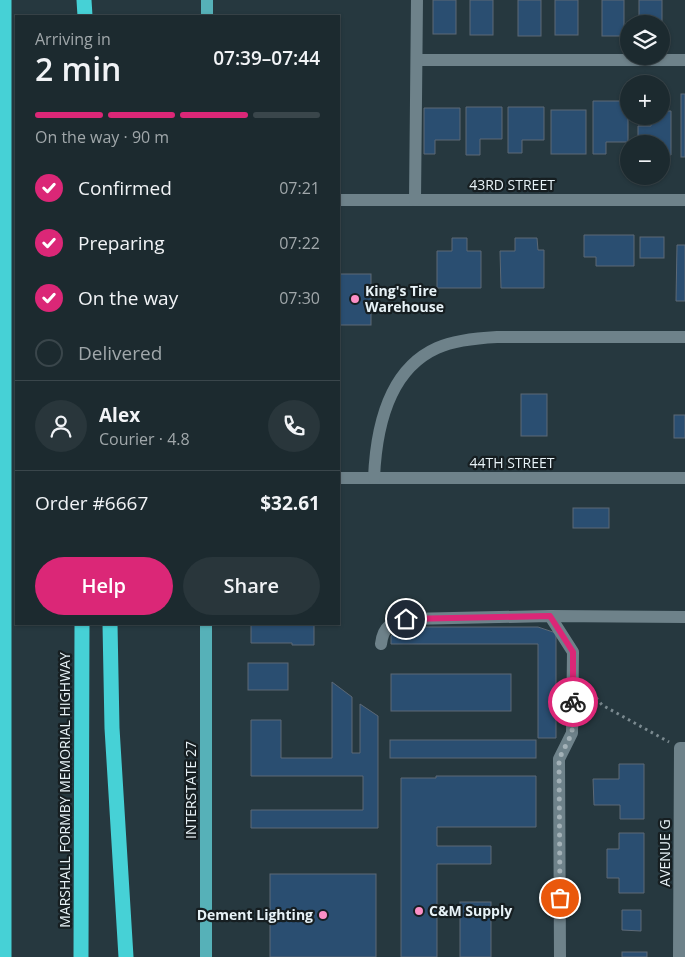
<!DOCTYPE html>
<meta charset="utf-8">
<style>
body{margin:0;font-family:"Open Sans",sans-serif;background:#29363b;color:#f1f3f6;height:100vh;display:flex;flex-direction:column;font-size:19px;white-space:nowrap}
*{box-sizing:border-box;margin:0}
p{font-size:16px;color:#a0a7aa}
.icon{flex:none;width:28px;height:28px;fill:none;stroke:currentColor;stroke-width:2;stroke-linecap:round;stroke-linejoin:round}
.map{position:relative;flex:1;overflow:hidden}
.panel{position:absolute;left:15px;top:15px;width:325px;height:610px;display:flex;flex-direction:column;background:#1c2a2f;border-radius:0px;box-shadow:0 1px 4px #0004,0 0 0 1px #3a464b}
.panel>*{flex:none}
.fabs{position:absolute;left:620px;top:15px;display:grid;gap:10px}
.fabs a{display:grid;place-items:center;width:50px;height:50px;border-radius:50%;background:#1c2a2f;box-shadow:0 1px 4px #0004,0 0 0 1px #3a464b;font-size:25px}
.pin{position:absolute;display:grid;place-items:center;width:42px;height:42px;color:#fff;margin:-21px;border:2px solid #fff;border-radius:50%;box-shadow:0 1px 5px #0007}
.courier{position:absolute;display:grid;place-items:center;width:50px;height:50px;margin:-25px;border:4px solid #db2777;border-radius:50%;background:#fff;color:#222;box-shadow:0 1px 6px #0007}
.head em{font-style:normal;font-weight:600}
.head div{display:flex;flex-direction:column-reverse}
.head{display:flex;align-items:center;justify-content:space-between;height:85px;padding:0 20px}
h1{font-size:32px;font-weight:600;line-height:38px}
.bar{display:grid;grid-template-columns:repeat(4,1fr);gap:8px 5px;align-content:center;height:60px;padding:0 20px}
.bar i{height:6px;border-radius:4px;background:#3a464b}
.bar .active{background:#db2777}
.bar p{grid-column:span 4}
.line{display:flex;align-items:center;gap:12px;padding:0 20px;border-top:1px solid #3a464b}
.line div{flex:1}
.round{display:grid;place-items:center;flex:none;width:52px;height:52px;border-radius:26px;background:#29363b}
ol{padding:0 20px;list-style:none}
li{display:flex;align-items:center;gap:15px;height:55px}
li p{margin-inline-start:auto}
li .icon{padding:5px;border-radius:50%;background:#db2777;color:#fff;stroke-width:4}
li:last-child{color:#a0a7aa}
li i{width:28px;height:28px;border:2px solid #3a464b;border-radius:50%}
.action{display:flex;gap:10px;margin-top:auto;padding:10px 20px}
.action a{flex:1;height:58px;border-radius:30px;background:#db2777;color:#fff;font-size:20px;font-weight:600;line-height:58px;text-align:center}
.action a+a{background:#29363b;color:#f1f3f6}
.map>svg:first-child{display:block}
</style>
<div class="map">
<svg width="685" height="957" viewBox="0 0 685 957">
<rect width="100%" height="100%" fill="#26383f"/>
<!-- building -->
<g fill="#2a4e71" stroke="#5c6976">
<rect x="433" y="0" width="23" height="34"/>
<rect x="470" y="0" width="23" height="35"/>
<rect x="518" y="0" width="23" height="36"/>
<rect x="555" y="0" width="23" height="35"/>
<rect x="602" y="0" width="22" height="36"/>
<path d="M639 0H662V36L661 24H639Z"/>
<rect x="681" y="94" width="4" height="63"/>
<path d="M593 101H628V142H606V154H593Z"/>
<path d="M466 107H502V139H480V155H466Z"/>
<path d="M508 107H544V140H522V153H508Z"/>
<path d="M424 108H460V140H435V154H424Z"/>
<rect x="551" y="110" width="35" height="44"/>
<path d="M661 111H671V155H661V144H638V126H651V116H661Z"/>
<path d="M584 235H634V266H596V257H584Z"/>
<rect x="640" y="237" width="24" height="21"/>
<path d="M452 238H467V251H481V288H437V251H452Z"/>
<path d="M515 238H537L538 250H544V288H501L500 251H515Z"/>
<path d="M677 245H685V301H676Z"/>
<rect x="339" y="274" width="32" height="51"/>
<rect x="521" y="394" width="26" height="42"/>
<rect x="674" y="415" width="11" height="23"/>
<rect x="573" y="508" width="36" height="20"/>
<rect x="251" y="624" width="47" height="1"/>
<path d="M251 625H314V645H292V643H251Z"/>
<path d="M400 627H538L556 633V738H538V644H391V636Z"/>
<rect x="248" y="663" width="40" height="27"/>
<rect x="391" y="674" width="120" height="37"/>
<path d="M332 682 352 697V753H360V704L378 716V828H251V810H363V776H251V720H281V758H332Z"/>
<rect x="390" y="740" width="146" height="18"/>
<path d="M619 764H644V819H620V805H594L593 779H619Z"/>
<path d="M436 776H536V827H437V846H491V864H437V957H401V778H436Z"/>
<path d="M619 833H644V893H619V878H607V849H619Z"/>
<rect x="270" y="874" width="106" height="83"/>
<rect x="460" y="902" width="31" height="55"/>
<path d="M622 910H641V931L622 930Z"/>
<rect x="622" y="952" width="25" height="5"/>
</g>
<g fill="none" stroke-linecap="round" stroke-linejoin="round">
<!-- path -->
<path stroke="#7b8a90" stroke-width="3" stroke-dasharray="2.5 4" stroke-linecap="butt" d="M589 687 592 693 602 705 669 742"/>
<!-- minor -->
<g stroke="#6e828a" stroke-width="12">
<path d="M417 60H685"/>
<path d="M339 200H685"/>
<path d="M415 200 417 0"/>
<path d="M339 478H685"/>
<path d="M374 478C376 430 388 370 437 348 455 340 477 338 497 337H685"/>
<path d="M550 616 573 652 572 733 559 759 560 957"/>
<path d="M381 644C383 626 391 623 407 619L550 616 685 617"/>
<path d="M679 957 680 748H685"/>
</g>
<!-- major -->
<g stroke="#56b1b8" stroke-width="12">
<path d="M207 0V16"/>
<path d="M206 624V957"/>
</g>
<!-- highway -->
<g stroke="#46d1d6" stroke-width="15">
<path d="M4 0V957"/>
<path d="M84 0 85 16"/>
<path d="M110 624 112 728 126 957"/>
<path d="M81 957 82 624"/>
</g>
</g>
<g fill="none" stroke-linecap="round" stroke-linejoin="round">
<!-- done -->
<path stroke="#a3b1b7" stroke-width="5" stroke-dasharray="0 9" d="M560 898 559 759 572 733 573 702"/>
<!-- route -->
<path stroke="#db2777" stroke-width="6" d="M406 619 550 616 573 652V702"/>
</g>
<!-- markers -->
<g fill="#fb8fc6" stroke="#161e21" stroke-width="2">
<circle cx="355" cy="299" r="5"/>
<circle cx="419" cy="911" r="5"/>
<circle cx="323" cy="915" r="5"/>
</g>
<g text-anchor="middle" stroke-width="4.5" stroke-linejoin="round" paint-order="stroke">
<!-- street labels -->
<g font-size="14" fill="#e7f2f7" stroke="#161e21">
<text x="512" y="190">43RD STREET</text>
<text x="512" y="468">44TH STREET</text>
<text transform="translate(65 790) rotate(-90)" y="5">MARSHALL FORMBY MEMORIAL HIGHWAY</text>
<text transform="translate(191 790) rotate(-90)" y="5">INTERSTATE 27</text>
<text transform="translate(665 853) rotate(-90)" y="5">AVENUE G</text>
</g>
<!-- poi labels -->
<g font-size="14" font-weight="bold" fill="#e7f2f7" stroke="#161e21" text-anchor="start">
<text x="365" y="296">King's Tire<tspan x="365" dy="16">Warehouse</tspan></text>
<text x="429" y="916">C&amp;M Supply</text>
<text x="313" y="920" text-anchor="end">Dement Lighting</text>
</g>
</g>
</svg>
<div class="fabs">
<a><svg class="icon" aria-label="layers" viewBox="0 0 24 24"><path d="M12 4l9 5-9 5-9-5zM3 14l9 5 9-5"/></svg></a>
<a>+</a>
<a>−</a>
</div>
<div class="pin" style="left:560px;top:898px;background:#ea580c"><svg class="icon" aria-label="bag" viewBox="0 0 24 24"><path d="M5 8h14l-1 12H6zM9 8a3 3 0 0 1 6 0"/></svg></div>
<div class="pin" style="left:406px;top:619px;background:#1f2937"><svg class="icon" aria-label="home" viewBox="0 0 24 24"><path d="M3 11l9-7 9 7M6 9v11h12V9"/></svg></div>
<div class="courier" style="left:573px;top:702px"><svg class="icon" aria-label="bike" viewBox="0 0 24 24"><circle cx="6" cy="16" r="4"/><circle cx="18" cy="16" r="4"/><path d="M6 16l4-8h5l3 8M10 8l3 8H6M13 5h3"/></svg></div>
<section class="panel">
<div class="head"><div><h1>2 min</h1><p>Arriving in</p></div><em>07:39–07:44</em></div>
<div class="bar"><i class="active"></i><i class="active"></i><i class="active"></i><i></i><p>On the way · 90 m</p></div>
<ol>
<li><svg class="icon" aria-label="check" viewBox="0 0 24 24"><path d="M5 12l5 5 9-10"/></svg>Confirmed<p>07:21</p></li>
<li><svg class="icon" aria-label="check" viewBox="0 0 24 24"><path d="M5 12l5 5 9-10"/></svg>Preparing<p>07:22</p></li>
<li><svg class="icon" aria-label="check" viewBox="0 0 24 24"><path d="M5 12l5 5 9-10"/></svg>On the way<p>07:30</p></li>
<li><i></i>Delivered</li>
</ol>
<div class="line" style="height:90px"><a class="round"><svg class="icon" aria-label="person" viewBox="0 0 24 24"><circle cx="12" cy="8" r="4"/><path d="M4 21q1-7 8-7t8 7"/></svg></a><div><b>Alex</b><p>Courier · 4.8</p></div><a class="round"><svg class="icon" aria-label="phone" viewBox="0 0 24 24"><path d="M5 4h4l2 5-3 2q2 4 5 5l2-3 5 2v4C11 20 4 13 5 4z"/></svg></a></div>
<div class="line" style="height:65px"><div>Order #6667</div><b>$32.61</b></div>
<div class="action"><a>Help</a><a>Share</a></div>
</section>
</div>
